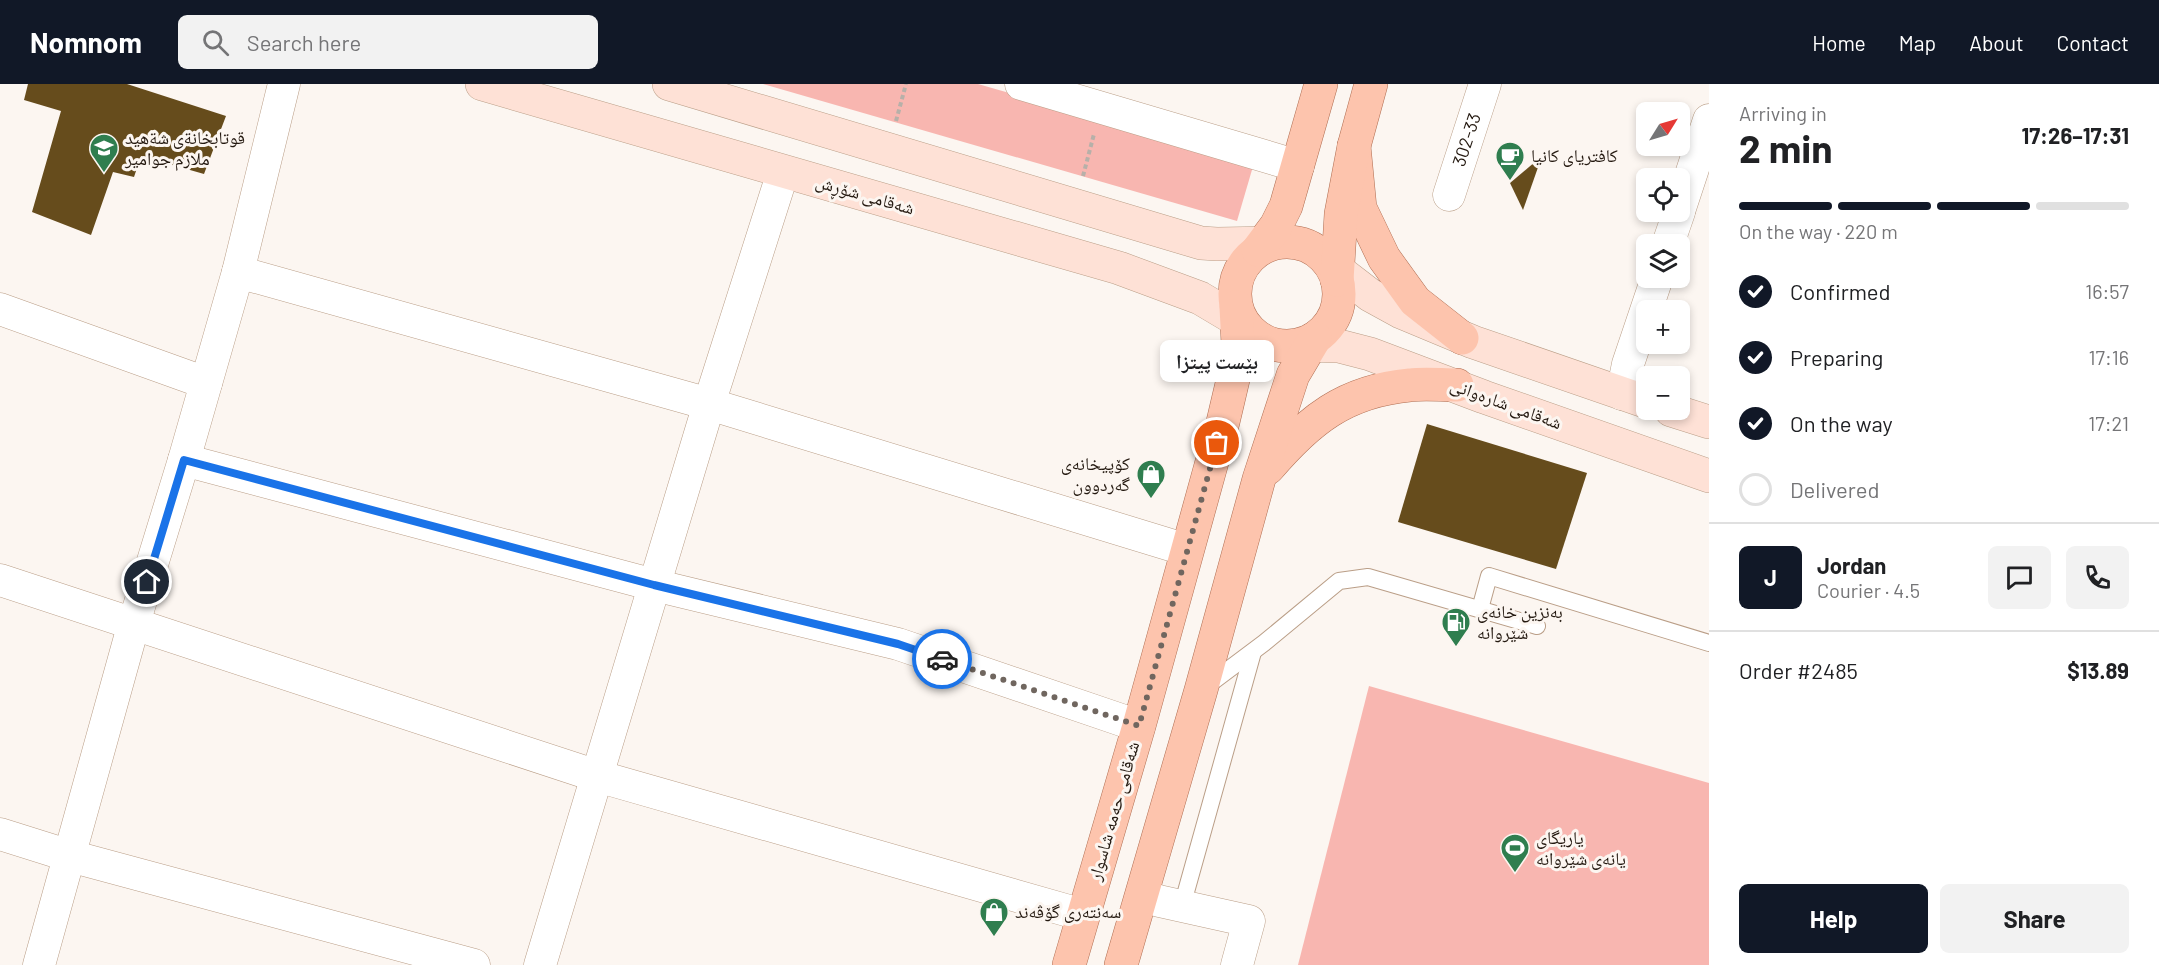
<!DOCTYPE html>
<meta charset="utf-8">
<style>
body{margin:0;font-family:Barlow,"Noto Naskh Arabic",sans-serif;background:#f2f2f2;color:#202124;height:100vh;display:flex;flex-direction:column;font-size:22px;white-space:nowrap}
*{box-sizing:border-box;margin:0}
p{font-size:20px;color:#757577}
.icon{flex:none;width:33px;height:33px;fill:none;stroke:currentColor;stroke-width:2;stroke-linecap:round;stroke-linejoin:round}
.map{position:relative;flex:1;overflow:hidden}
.side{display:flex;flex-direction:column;background:#fff;width:450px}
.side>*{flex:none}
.needle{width:39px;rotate:53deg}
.tools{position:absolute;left:1636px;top:18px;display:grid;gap:12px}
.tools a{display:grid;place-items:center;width:54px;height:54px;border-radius:9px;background:#fff;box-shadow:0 3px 9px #0003;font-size:30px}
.pin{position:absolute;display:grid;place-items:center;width:51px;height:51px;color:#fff;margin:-26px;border:3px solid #fff;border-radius:50%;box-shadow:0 2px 6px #0007}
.courier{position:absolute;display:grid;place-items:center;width:60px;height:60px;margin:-30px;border:4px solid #1a73e8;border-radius:50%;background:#fff;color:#222;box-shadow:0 2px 8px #0007}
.bubble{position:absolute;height:42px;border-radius:9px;background:#fff;box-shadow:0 3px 9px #0003;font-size:20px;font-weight:700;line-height:42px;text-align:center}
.headline em{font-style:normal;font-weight:700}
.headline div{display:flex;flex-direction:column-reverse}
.headline{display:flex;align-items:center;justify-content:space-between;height:102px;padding:0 30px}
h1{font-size:39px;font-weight:700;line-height:45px}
.bar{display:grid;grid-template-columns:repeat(4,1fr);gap:9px 6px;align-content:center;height:72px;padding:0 30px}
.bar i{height:8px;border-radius:4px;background:#e0e0e0}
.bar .on{background:#111827}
.bar p{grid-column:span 4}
.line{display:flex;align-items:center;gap:15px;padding:0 30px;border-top:2px solid #e0e0e0}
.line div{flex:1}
.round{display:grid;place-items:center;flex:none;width:63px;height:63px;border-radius:9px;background:#f2f2f2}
ol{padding:0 30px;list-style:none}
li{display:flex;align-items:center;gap:18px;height:66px}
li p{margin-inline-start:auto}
li .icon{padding:6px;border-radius:50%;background:#111827;color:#fff;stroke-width:4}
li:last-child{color:#757577}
li i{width:33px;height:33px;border:3px solid #e0e0e0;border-radius:50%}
.primary-button{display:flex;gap:12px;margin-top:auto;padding:12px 30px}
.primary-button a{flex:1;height:69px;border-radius:9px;background:#111827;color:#fff;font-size:24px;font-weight:700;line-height:69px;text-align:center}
.primary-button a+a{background:#f2f2f2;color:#202124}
header{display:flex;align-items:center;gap:36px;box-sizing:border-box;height:84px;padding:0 30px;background:#111827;color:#fff}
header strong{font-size:28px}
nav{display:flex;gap:33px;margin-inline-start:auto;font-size:21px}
.search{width:420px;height:54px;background:#f2f2f2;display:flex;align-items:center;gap:15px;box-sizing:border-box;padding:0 21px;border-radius:9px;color:#757577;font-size:22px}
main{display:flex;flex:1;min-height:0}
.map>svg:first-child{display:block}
</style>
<header>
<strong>Nomnom</strong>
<div class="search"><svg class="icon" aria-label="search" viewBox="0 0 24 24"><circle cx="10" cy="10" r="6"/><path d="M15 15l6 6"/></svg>Search here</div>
<nav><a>Home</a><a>Map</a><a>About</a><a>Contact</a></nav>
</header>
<main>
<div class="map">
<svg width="1709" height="881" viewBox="0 0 1709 881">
<rect width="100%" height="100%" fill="#fcf6f1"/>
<!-- green -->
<g fill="#f8b6b0">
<path d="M763 0H978L1254 79 1237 137Z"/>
<path d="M1369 602 1709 699V881H1298Z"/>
</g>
<!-- building -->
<g fill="#664c1c">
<path d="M28 0H127L226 32 204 90 141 72 134 93 113 88 91 151 32 128 61 27 24 16Z"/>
<path d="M1542 72 1523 126 1510 99Z"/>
<path d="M1427 340 1587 389 1556 485 1398 438Z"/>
</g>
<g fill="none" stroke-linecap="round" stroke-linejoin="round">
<!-- service casing -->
<g stroke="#ba9e87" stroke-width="18">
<g id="service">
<path d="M1480 525 1489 492 1709 559"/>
<path d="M1204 604 1264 559 1339 497 1368 493 1537 542"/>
<path d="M1182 822 1253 568"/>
</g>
</g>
<!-- minor casing -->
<g stroke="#ba9e87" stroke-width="33">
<g id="minor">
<path d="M1021 0 1298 82"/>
<path id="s1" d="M1449 111 1485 0"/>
<path d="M1680 124 1709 36"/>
<path d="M1668 160 1679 128"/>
<path d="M238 188 709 320 1187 466"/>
<path d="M0 225 206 299"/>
<path d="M1622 310 1628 280 1657 194"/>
<path d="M184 376 654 501 898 560 1139 642"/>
<path d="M0 496 597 692 1083 831"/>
<path d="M0 750 70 772 474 881"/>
<path d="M1142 811 1159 817 1249 837 1237 881"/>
<path d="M39 881 134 539 184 376 238 188 284 0"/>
<path d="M540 881 709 320 783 88"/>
</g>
</g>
<!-- secondary casing -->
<g stroke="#ba9e87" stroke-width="34">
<g id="secondary">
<path d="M482 0 1119 184 1200 214 1242 239"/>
<path d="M669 0 1201 159 1217 160 1272 159"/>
<path d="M1331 181 1370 211 1401 228 1473 258 1647 318"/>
<path d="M1300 261 1339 262 1370 270 1484 313 1709 392"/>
<path d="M1671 326 1709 338"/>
</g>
</g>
<!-- primary casing -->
<g stroke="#b06e52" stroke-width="34">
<g id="primary">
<path d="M1354 62 1360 124 1384 174 1415 217 1462 254"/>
<circle cx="1287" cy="210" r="52"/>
<path d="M1258 166 1276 142 1286 122 1321 0"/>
<path d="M1337 196 1341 130 1354 62 1371 0"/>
<path d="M1268 384C1309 336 1345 307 1410 301 1426 299 1441 301 1457 301"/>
<path d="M1069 881 1139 642 1223 338 1235 287 1238 260 1236 223"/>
<path d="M1121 881 1201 606 1259 395 1293 291 1315 254"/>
</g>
</g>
<!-- path -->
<g stroke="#b7b0a9" stroke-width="4" stroke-dasharray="4.5 3" stroke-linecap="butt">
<path d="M896 37 906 0"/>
<path d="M1083 92 1094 50"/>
</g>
<!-- service -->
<use href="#service" stroke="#fff" stroke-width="16"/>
<!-- minor -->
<use href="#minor" stroke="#fff" stroke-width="32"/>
<!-- secondary -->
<use href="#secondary" stroke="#fee1d6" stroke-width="33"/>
<!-- primary -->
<use href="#primary" stroke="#fdc4ad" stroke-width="33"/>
</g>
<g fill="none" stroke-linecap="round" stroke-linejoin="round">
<!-- done -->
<path stroke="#70665f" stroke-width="6" stroke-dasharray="0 10.8" d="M942 575 1139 642 1217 359"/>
<!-- route -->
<path stroke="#1a73e8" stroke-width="8" d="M147 498 184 376 654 501 898 560 942 575"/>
</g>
<!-- icons -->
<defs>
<g id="school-pin" transform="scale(1.5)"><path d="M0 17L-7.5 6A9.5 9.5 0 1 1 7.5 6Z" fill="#2f7e4f" stroke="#fcf6f1"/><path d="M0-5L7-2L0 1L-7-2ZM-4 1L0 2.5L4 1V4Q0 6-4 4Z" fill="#fff"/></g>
<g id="cafe-pin" transform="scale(1.5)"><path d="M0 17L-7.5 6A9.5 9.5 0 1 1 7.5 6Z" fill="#2f7e4f" stroke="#fcf6f1"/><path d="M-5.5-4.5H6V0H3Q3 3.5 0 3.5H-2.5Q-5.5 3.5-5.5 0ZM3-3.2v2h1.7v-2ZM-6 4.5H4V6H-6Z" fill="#fff"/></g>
<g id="shop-pin" transform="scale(1.5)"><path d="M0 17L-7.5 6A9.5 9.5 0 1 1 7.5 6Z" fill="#2f7e4f" stroke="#fcf6f1"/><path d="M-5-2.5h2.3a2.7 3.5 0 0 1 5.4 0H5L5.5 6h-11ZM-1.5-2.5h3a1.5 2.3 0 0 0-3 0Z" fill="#fff"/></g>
<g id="fuel-pin" transform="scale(1.5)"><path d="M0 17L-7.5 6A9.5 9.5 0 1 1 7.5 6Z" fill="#2f7e4f" stroke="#fcf6f1"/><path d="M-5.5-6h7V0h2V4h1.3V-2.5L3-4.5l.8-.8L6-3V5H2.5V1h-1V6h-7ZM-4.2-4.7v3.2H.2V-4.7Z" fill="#fff"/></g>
<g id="stadium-pin" transform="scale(1.5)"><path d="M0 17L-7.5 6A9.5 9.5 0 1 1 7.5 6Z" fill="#2f7e4f" stroke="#fcf6f1"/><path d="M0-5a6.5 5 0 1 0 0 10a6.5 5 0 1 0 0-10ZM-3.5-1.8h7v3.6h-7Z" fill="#fff"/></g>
</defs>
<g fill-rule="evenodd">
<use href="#school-pin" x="104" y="64"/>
<use href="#cafe-pin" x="1510" y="72"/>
<use href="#shop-pin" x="1151" y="390"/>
<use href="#fuel-pin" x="1456" y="538"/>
<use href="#stadium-pin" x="1515" y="764"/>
<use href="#shop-pin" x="994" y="828"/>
</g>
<g text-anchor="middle" stroke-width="6" stroke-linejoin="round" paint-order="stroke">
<!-- poi labels -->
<g font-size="18" fill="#241910" stroke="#fcf6f1" text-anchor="start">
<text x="125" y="60">قوتابخانةى شةهيد<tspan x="125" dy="21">ملازم جوامير</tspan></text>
<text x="1531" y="78">کافتریای کانیا</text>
<text x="1130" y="386" text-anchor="end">کۆپیخانەی<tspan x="1130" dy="21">گەردوون</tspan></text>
<text x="1477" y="534">بەنزین خانەی<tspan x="1477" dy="21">شێروانە</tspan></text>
<text x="1536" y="760">یاریگای<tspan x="1536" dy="21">یانەی شێروانە</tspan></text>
<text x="1015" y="834">سەنتەری گۆڤەند</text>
</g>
<!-- street labels -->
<g font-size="18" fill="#241910" stroke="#fcf6f1">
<text dy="6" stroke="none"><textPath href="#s1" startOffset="58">302-33</textPath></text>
<text transform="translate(865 111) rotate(16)" y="6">شەقامی شۆڕش</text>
<text transform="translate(1506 320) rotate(20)" y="6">شەقامی شارەوانی</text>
<text transform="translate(1114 727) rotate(-74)" y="6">شەقامی حەمە شاسوار</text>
</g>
</g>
</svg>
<div class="tools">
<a><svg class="needle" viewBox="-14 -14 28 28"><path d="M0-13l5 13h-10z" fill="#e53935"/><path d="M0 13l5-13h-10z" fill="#757577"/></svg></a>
<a><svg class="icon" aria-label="locate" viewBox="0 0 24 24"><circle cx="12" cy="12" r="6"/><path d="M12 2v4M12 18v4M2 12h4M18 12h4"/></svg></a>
<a><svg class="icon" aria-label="layers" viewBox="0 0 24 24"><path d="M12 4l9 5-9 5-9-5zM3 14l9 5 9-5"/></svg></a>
<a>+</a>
<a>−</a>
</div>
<div class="pin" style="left:1217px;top:359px;background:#ea580c"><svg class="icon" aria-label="bag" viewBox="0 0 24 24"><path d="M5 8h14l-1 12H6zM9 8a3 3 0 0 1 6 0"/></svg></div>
<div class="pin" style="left:147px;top:498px;background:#1f2937"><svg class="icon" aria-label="home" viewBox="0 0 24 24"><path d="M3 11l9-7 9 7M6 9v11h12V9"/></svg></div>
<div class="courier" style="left:942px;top:575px"><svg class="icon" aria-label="car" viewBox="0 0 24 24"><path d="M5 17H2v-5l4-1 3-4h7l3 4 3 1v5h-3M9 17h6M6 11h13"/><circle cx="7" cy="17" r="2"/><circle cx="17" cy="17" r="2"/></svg></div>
<div class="bubble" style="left:1160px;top:256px;width:114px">بێست پیتزا</div>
</div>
<section class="side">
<div class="headline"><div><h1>2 min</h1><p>Arriving in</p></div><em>17:26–17:31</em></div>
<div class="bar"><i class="on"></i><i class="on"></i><i class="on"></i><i></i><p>On the way · 220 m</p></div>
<ol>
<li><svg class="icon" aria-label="check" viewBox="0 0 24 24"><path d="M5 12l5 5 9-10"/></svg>Confirmed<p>16:57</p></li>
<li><svg class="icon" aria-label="check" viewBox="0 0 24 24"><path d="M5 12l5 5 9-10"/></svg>Preparing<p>17:16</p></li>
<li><svg class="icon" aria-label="check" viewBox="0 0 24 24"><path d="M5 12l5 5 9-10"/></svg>On the way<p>17:21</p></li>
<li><i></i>Delivered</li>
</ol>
<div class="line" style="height:108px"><b class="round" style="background:#111827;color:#fff">J</b><div><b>Jordan</b><p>Courier · 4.5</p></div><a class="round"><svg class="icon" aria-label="chat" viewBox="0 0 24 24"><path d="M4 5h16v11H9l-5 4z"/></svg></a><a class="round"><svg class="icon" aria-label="phone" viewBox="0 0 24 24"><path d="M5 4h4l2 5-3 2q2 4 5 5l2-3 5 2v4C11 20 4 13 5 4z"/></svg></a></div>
<div class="line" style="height:78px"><div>Order #2485</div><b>$13.89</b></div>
<div class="primary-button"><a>Help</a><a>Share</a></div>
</section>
</main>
